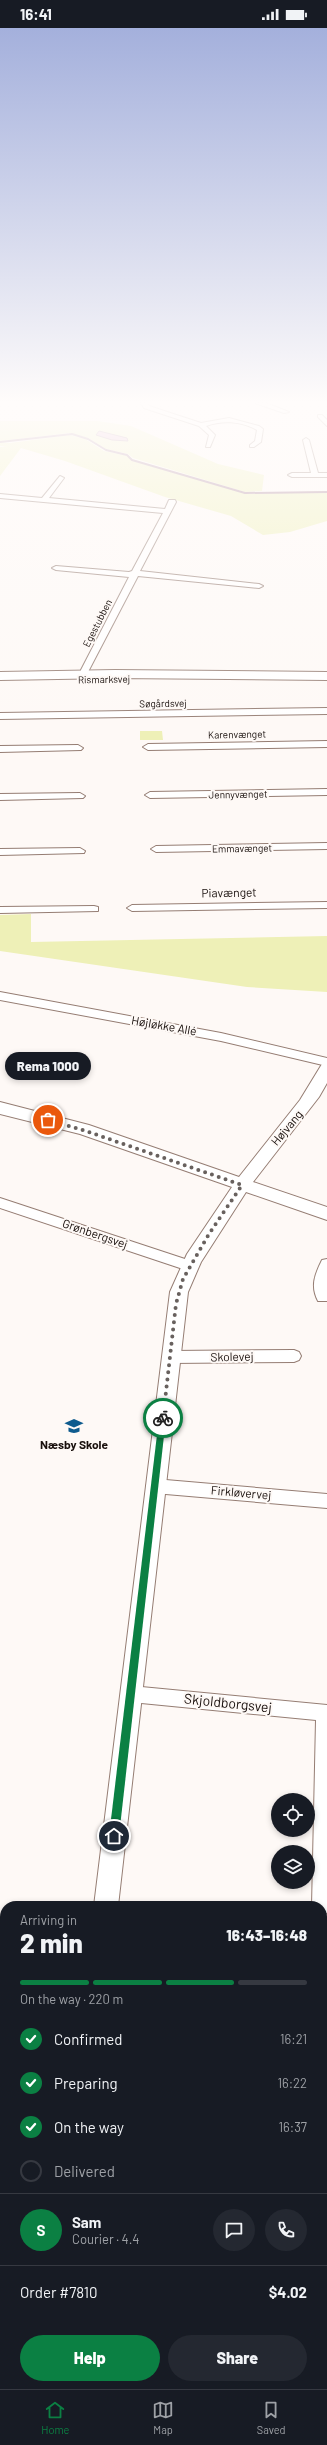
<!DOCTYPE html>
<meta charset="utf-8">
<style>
body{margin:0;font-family:Barlow,sans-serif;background:#242831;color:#f1f3f6;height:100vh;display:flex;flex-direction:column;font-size:15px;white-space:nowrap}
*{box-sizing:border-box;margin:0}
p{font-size:13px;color:#9ea1a6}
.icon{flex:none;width:22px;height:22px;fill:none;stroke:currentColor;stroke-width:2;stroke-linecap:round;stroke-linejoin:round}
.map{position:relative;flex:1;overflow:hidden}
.details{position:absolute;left:0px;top:1873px;width:327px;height:488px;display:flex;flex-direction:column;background:#171b24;border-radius:16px 16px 0 0;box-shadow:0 2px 6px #0003}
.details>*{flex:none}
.fabs{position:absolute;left:271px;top:1765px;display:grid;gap:8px}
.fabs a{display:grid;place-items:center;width:44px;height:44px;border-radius:50%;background:#171b24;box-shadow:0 2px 6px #0003;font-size:20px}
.pin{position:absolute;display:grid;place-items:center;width:34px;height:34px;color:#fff;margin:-17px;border:2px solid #fff;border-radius:50%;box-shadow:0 1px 4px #0007}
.courier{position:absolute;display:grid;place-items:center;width:40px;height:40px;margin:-20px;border:3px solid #0b8043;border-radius:50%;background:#fff;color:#222;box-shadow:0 1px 5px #0007}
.bubble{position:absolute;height:28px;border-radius:14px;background:#171b24;box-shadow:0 2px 6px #0003;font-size:13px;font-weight:800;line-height:28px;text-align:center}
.headline em{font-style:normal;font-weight:800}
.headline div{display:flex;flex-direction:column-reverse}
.headline{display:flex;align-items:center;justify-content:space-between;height:68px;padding:0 20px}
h1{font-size:26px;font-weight:800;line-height:30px}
.bar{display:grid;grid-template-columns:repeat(4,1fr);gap:6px 4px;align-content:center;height:48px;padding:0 20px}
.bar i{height:5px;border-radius:3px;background:#363941}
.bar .selected{background:#0b8043}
.bar p{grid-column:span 4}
.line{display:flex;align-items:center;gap:10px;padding:0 20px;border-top:1px solid #363941}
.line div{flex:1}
.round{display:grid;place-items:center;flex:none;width:42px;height:42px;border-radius:21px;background:#242831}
ol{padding:0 20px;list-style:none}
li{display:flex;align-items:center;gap:12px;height:44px}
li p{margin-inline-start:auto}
li .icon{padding:4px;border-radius:50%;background:#0b8043;color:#fff;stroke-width:4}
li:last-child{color:#9ea1a6}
li i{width:22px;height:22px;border:2px solid #363941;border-radius:50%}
.button{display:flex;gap:8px;margin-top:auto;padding:8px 20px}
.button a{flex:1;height:46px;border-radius:24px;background:#0b8043;color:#fff;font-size:16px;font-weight:800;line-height:46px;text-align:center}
.button a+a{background:#242831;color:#f1f3f6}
.status{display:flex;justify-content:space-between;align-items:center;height:28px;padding:0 20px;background:#171b24;direction:ltr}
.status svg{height:11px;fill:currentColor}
.tab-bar{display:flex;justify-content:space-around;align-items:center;height:56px;border-top:1px solid #363941;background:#171b24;font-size:11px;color:#9ea1a6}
.tab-bar a{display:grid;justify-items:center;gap:2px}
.tab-bar .selected{color:#0b8043}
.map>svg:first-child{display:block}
</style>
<div class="status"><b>16:41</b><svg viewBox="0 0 49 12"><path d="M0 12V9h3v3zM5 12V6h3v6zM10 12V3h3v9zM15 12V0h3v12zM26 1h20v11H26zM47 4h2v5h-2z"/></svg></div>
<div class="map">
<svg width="327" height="2361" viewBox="0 0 327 2361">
<rect width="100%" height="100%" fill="#fef9f6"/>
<!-- green -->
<g fill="#eef0b7">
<path d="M0 393H97L131 398 218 436 264 447 262 463 245 464 133 430 128 426 106 421 88 410 69 405 0 413Z"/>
<path d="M70 407 85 411 104 423 128 428 133 433 247 466 327 463V493L290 504 263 507 231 488 165 469 65 433 21 420 0 448V419H7L0 418V414L10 415Z"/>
<path d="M140 703H162L163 712H140Z"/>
<path d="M31 886V914L327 908V964L247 959 0 923V887Z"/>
<path d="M323 2114H327V2361H303L304 2356H322Z"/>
</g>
<!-- water -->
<path fill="#deaaca" stroke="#a37c91" d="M99 403 127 410 128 413 112 412 96 407Z"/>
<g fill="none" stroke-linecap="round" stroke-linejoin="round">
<!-- stream -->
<path stroke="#a37c91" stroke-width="2" d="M0 414 72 406 88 411 106 422 127 427 132 432 245 465 327 464"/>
<!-- minor casing -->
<g stroke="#957d73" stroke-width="2">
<g id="minor">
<path d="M141 375H147L149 378 201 395 229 390 259 398 263 401 261 414 254 419H250V417L255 413 257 402C241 393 222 392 206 398L215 407 210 419H206L209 407 199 398 144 380Z"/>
<path d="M255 375H266L289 384 284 385Z"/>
<path d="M318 387H322L327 392V398L318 389Z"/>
<path d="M306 410 309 412 318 445H327V449H292L288 447 292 445H311L303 412Z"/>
<path d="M60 448 64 450 49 470 165 481 169 472H175L176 474 140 543 259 556 263 558 259 560 138 548 89 642 86 652 79 654 81 642 129 549 56 542 52 540 56 538 129 544 132 543 163 485 0 470V466L42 470Z"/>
<path d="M327 680V686L0 691V685Z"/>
<path d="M327 713V719L148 722 143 719 148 716Z"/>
<path d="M78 717 83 720 81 722 0 724V718Z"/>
<path d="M327 761V767L150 770 145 767 150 764Z"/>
<path d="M80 765 85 768 83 770 0 772V766Z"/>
<path d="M327 815V821L156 824 151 821 156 818Z"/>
<path d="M80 820 85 823 84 825 0 827V821Z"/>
<path d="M327 874V880L132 883 127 880 132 877Z"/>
<path d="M94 878 98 879V883L0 885V879Z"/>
<path d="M0 964 221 1005 327 1030V1038L221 1013 0 972Z"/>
<path d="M0 1170 194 1234 196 1238 194 1242 189 1243 0 1180Z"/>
<path d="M327 1231V1273H318C310 1258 315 1246 322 1232Z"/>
<path d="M294 1322 299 1324 301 1328 299 1332 294 1334 170 1335 165 1333 163 1329 165 1325 170 1323Z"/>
<path d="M154 1451 327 1466V1480L154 1465 149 1463 146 1458 149 1453Z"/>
<path d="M131 1658 327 1677V1885L322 1887V1878H312L316 1692 131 1674 125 1672 123 1666 125 1660Z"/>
<rect x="0" y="1987" width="5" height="20"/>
<rect x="0" y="2158" width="5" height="22"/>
</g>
</g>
<!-- tertiary casing -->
<g stroke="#957d73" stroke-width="2">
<g id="tertiary">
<path d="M327 1035V1055L319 1069 253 1154 327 1179V1192L246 1164 201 1234 188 1264 118 1878H94L170 1264 187 1226 232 1159 80 1106 0 1086V1074L89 1097 239 1149 300 1072 322 1036Z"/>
<rect x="38" y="2356" width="30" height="5"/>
</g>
</g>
<!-- secondary casing -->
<g stroke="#957d73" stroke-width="2">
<path id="secondary" d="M115 642 327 644V652L115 650 0 652V644Z"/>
</g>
<!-- minor -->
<use href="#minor" fill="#fff" fill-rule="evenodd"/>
<!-- tertiary -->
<use href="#tertiary" fill="#fff" fill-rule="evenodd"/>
<!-- secondary -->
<use href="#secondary" fill="#fff" fill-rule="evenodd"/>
</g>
<!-- sky -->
<linearGradient id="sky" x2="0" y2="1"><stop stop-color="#a4b0dc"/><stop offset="0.53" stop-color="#fffcfb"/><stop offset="1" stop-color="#fffcfb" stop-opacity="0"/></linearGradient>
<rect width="327" height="706" fill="url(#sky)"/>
<!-- route -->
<path fill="#0b8043" d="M163 1386 166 1390 119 1808 114 1812 109 1808 159 1390Z"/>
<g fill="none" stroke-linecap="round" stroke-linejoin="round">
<!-- done -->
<path stroke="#68615e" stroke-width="4" stroke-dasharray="0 7.2" d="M48 1092 83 1102 242 1157 209 1206 183 1251 176 1276 163 1390"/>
</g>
<!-- icons -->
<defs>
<g id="school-bare" transform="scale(1.38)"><path d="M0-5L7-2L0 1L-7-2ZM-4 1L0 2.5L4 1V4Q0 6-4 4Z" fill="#0e5b8e" stroke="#fef9f6" stroke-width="2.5" paint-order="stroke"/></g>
</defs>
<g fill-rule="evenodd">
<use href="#school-bare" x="74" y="1398"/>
</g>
<g text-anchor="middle" stroke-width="4" stroke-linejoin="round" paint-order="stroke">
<!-- far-street labels -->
<g font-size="10" fill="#180f0c" stroke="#fef9f6">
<text transform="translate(97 595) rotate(-63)" y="4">Egestubben</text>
<text transform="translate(104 651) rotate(-1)" y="4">Rismarksvej</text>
<text transform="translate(163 675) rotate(-1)" y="4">Søgårdsvej</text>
<text transform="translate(237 706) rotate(-1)" y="4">Karenvænget</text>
<text transform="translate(238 766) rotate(-1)" y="4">Jennyvænget</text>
<text transform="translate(242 820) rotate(-1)" y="4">Emmavænget</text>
</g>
<!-- street labels -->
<g font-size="12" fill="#180f0c" stroke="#fef9f6">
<text transform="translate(229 865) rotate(-1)" y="4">Piavænget</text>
<text transform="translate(164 998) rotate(10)" y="4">Højløkke Allé</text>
<text transform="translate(287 1100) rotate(-50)" y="4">Højvang</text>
<text transform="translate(95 1206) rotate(19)" y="4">Grønbergsvej</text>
<text transform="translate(232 1329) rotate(-1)" y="4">Skolevej</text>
<text transform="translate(241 1465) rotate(5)" y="4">Firkløvervej</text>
</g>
<!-- poi labels -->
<g font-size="12" font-weight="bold" fill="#180f0c" stroke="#fef9f6">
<text x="74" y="1421">Næsby Skole</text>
</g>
<!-- near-street labels -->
<g font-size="14" fill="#180f0c" stroke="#fef9f6">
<text transform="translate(228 1675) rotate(6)" y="5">Skjoldborgsvej</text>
</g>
</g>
</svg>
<div class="fabs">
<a><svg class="icon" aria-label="locate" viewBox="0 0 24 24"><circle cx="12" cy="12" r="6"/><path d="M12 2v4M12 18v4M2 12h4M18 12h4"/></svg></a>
<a><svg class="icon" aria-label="layers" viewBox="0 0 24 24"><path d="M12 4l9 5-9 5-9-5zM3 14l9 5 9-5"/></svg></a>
</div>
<div class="pin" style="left:48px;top:1092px;background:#ea580c"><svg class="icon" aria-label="bag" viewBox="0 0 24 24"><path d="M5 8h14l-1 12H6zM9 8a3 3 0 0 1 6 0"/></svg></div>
<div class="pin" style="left:114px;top:1808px;background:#1f2937"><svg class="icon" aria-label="home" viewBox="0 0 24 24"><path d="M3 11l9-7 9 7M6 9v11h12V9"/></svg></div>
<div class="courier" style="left:163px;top:1390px"><svg class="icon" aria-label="bike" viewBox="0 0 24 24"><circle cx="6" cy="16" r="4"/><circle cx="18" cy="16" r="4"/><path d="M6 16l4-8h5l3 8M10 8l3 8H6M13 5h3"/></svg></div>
<div class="bubble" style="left:5px;top:1024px;width:86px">Rema 1000</div>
<section class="details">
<div class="headline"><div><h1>2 min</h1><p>Arriving in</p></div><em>16:43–16:48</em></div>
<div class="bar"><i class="selected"></i><i class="selected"></i><i class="selected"></i><i></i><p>On the way · 220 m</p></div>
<ol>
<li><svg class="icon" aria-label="check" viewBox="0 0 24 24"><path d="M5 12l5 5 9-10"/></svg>Confirmed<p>16:21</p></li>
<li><svg class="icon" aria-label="check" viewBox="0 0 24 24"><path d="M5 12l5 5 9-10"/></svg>Preparing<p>16:22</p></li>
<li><svg class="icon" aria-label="check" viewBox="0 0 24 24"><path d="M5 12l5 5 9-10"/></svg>On the way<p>16:37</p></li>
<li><i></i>Delivered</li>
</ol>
<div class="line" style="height:72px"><b class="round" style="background:#0b8043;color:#fff">S</b><div><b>Sam</b><p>Courier · 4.4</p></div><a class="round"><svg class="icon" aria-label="chat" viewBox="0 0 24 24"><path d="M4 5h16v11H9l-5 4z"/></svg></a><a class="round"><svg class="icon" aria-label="phone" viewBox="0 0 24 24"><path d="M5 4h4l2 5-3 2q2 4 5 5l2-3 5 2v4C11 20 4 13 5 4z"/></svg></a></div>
<div class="line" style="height:52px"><div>Order #7810</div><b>$4.02</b></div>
<div class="button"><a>Help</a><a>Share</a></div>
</section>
</div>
<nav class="tab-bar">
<a class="selected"><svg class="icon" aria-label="home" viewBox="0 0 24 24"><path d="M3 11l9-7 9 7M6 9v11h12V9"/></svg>Home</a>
<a><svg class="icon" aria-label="map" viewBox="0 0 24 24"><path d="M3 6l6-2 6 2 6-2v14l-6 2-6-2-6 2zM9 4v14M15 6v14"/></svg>Map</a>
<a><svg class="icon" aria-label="saved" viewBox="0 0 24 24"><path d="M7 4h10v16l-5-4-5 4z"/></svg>Saved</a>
</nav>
